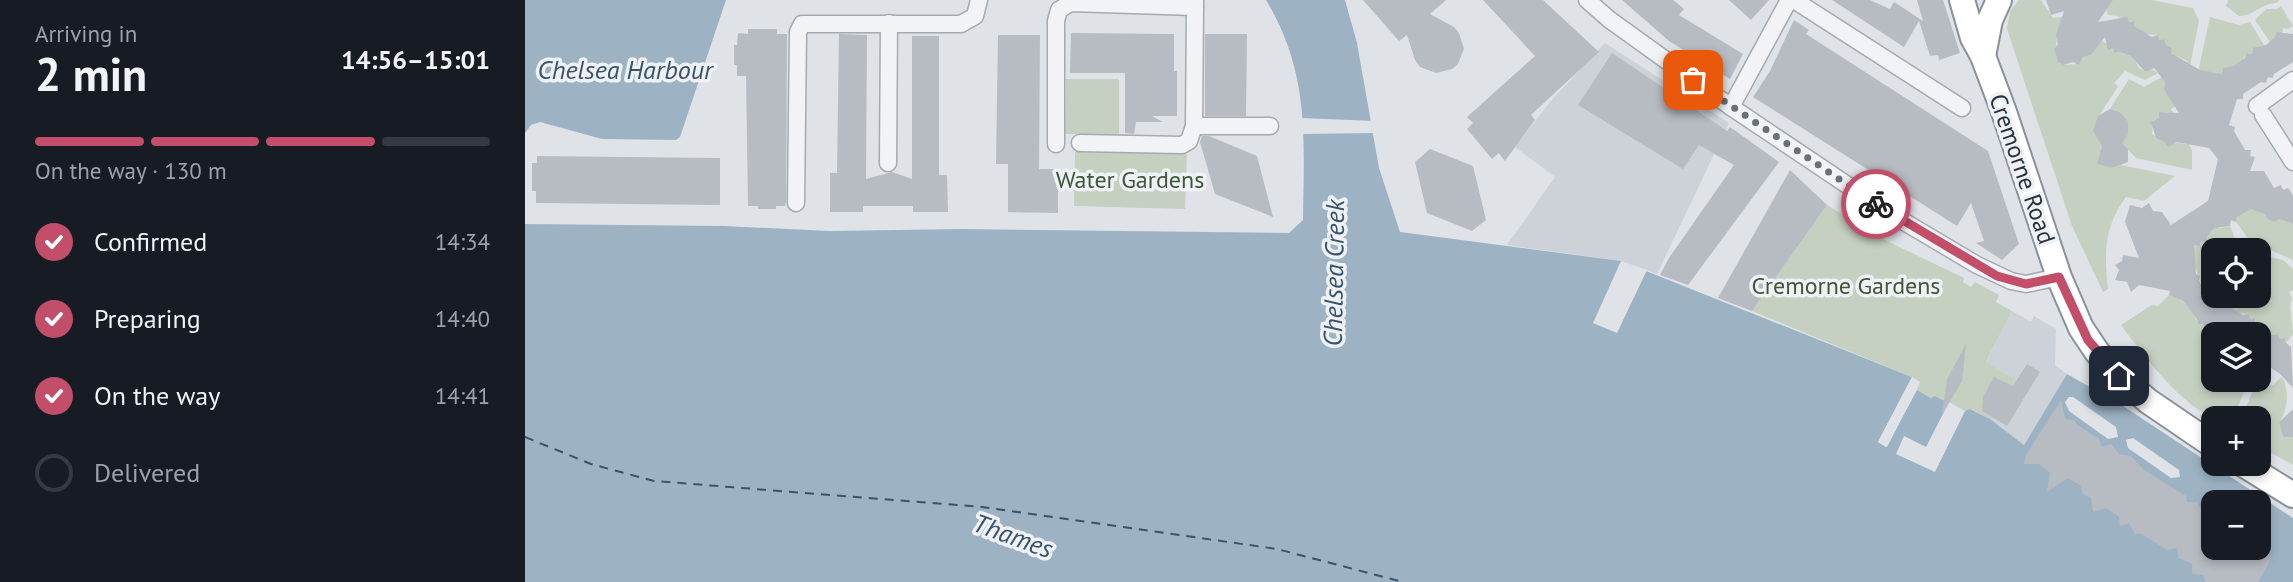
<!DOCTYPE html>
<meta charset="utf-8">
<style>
body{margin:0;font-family:"PT Sans",sans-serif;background:#242831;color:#f1f3f6;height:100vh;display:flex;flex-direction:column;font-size:26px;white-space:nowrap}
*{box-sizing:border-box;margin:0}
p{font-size:23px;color:#9ea1a6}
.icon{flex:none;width:38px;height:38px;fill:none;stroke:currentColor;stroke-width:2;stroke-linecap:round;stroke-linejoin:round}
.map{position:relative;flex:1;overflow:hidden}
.sheet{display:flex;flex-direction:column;background:#171b24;width:525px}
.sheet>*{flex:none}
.tools{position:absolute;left:1676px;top:238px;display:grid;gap:14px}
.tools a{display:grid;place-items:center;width:70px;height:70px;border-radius:14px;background:#171b24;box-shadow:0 4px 10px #0003;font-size:35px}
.pin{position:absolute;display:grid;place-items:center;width:60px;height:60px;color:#fff;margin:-30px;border-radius:14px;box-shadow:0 4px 10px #0006}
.courier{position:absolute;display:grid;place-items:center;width:70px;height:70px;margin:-35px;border:5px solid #c24e69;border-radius:50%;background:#fff;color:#222;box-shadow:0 2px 9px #0007}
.overview em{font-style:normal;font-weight:600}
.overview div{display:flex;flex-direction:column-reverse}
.overview{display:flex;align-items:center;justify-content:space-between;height:119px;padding:0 35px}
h1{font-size:46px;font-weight:600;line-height:52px}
.bar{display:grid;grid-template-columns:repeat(4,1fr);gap:10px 7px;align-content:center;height:84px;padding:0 35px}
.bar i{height:9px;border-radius:5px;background:#363941}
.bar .active{background:#c24e69}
.bar p{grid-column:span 4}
ol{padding:0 35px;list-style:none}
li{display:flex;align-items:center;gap:21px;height:77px}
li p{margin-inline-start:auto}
li .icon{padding:7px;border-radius:50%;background:#c24e69;color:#fff;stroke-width:4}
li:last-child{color:#9ea1a6}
li i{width:38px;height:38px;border:4px solid #363941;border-radius:50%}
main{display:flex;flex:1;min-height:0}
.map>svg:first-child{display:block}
</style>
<main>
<section class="sheet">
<div class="overview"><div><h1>2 min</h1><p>Arriving in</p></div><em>14:56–15:01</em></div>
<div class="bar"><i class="active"></i><i class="active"></i><i class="active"></i><i></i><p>On the way · 130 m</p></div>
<ol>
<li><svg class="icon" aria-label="check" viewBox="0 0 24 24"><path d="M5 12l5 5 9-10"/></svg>Confirmed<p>14:34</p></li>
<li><svg class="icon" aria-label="check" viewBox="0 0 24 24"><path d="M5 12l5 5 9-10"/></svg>Preparing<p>14:40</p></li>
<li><svg class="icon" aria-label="check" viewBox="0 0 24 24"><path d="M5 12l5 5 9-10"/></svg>On the way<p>14:41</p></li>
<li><i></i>Delivered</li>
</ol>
</section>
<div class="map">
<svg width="1768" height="582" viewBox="0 0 1768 582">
<rect width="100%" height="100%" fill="#dfe3e7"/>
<!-- built -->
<g fill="#cdd2d8">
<path d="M1080 43 1204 123 1132 274 1096 261 982 245 1030 177 990 147 1025 102Z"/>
<path d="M1487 311 1506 322 1509 316 1531 329 1530 365 1542 374 1499 445 1465 419 1492 380 1461 363Z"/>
</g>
<!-- green -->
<g fill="#c6d0c1">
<path d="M1494 0H1516L1528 18 1537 17 1530 49 1533 62 1538 65 1554 64 1558 57 1568 53 1566 43 1577 41 1589 48 1590 53 1595 52 1601 54 1605 51 1614 68 1620 72 1626 69 1633 73 1620 80 1600 71 1589 83 1593 86C1582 108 1560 123 1577 147L1573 164 1587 168 1596 165 1650 176 1619 201 1601 197C1579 226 1579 254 1583 289L1578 292 1547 226 1482 29 1485 11Z"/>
<path d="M1588 0H1626L1668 8 1674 21 1665 66 1662 61 1646 53V48L1641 45 1639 39 1634 40 1633 35 1620 34 1609 26 1608 21 1604 22 1591 16 1583 15 1580 5Z"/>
<path d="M1703 0H1754L1752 3C1734 4 1731 15 1714 16L1701 6Z"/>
<path d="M1756 6 1768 26 1763 29 1758 28 1757 33 1745 42 1730 20 1741 9H1752Z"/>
<path d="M1685 17 1714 25 1725 22 1739 45 1733 49 1728 48 1727 54 1721 53 1716 66 1698 69 1697 74 1676 71 1674 68Z"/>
<path d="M1637 77 1640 82 1639 91 1653 105 1646 109 1648 113 1635 112 1634 118 1628 121 1627 134 1638 141 1661 144 1663 142 1667 151V170L1611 158 1597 143 1603 135V121L1595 112 1585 109 1604 79 1619 87Z"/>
<path d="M541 79H594V134H540Z"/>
<path d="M550 152 662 154 660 209 549 206Z"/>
<path d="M1302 205 1362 241 1439 278 1438 282 1446 287 1450 282 1474 295 1471 302 1487 311 1461 362 1492 380 1469 418 1465 419 1446 409 1440 411 1411 396 1406 398 1392 390 1395 382 1387 377 1227 311Z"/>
<path d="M1725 205 1740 214 1742 219 1749 222 1754 219 1768 224V260L1725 241 1711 222 1712 217Z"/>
<path d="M1690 225 1694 228 1705 226 1712 244 1725 250H1689V295L1679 292 1664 249 1669 245 1675 246 1676 241 1681 242 1682 237 1687 231 1686 228Z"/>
<path d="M1734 254 1758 260 1768 269V290L1764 292 1767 298 1765 306 1768 334 1761 343 1755 339 1753 334 1748 335 1730 323V318L1725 319 1724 314 1711 313 1700 303V298L1695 299 1694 296H1734Z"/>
<path d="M1644 295C1657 298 1670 311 1673 324H1678L1679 329 1686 327 1697 333 1689 334V380H1724L1708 418C1703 418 1696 419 1692 418 1661 412 1614 350 1596 325L1627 305 1633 306Z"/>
<path d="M1756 377C1765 386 1763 413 1754 422L1758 437H1768V465L1734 446V418H1717L1730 385H1748Z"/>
</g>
<!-- water -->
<g fill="#9db3c4" fill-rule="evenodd">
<path d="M0 0H201L155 137 151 140 77 139 15 122 6 125 0 133Z"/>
<path d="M741 0H820L832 43 854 168 875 232 1096 261 1387 377 1353 442 1361 447 1392 390 1406 398 1410 396 1440 411 1445 409 1465 419 1499 445 1542 374 1598 406 1768 518V582H0V224L199 226 305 231 437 229 764 233 778 220C779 139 785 73 741 0ZM1689 502H1734V548H1689Z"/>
</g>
<!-- pier -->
<g fill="#dfe3e7">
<path d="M775 118 849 121 851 133 775 134Z"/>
<path d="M1096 261 1122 270 1092 333 1068 323Z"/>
<path d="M1387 377 1390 379 1358 441 1360 442 1389 388 1393 387 1362 447 1353 442Z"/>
<path d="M1544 397H1548L1591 427 1593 437 1583 439 1544 411 1540 402Z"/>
<path d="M1424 402 1440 411 1410 472 1371 454 1379 436 1401 447Z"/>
<path d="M1608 438 1654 470 1655 477 1646 478 1603 448 1601 440Z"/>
</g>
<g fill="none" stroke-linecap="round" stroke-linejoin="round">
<!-- ferry -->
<path stroke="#37536d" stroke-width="2" stroke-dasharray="9 7" stroke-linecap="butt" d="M0 437 66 464 129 481 457 507 752 549 878 582"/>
</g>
<!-- building -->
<g fill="#b7bcc3">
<path d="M838 0H921L905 14 929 27 934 33 939 49 933 64 927 69 911 73 895 67 890 60 882 35 874 41Z"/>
<path d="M958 0H1018L1074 52 1006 115 1010 120 980 161 974 153 967 159 942 129 948 123 942 117 1010 56Z"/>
<path d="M1097 0H1148L1159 9 1154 15 1218 54 1205 79 1144 41Z"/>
<path d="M1204 0H1244L1226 20Z"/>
<path d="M1307 0H1345L1365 9 1369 2 1398 21 1392 0H1418L1435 53 1414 60 1413 55 1405 56 1394 21 1379 47Z"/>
<path d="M1521 0H1588L1573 22 1602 17 1604 22 1609 21V26L1627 37 1633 35 1634 40 1639 39 1641 45 1647 48 1646 53 1675 70 1697 74 1698 68 1709 66 1720 58 1721 53 1727 54 1728 48 1741 45 1750 37 1751 32 1768 34V62L1749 74 1748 78 1743 77 1741 83 1736 82 1718 94V99H1712L1704 125 1710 127 1709 131 1720 150H1726L1725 156 1730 157 1725 171H1739L1749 188 1756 185 1758 190 1763 188 1768 195V224L1754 219 1749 222 1742 219 1740 214 1726 209 1712 217 1711 222 1706 220 1705 226 1689 228 1682 237 1681 243 1676 241 1675 246 1669 245 1671 274 1675 276 1674 280 1678 289 1694 296 1695 299 1700 298V303L1709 310 1718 315 1724 314 1725 319 1730 318V323L1748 335 1753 334 1755 339 1760 338 1761 343 1766 347 1768 388 1755 374 1745 367 1740 369 1738 364H1734V334H1696L1686 327 1679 329 1678 324H1673L1672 319 1658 301 1644 295 1645 291 1614 285 1606 292 1602 282 1590 280 1594 270 1590 265 1597 261 1598 255 1614 258 1600 222 1605 205 1617 208 1624 203 1628 211 1637 212 1646 225 1683 201 1693 159 1684 148 1651 142 1644 147 1638 141 1631 138 1626 122 1634 118V112L1654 113 1639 90 1640 82 1629 68 1620 72 1606 56 1595 52 1589 53V48L1583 50 1580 37 1566 55 1558 57 1554 65 1548 62 1538 65 1533 62 1529 49 1533 44 1531 35 1539 11 1526 15Z"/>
<path d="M1269 20 1284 30 1281 34 1463 151 1494 244 1477 260 1451 243 1459 241 1446 203 1432 226 1228 97 1245 71Z"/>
<path d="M223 29H252V34H262L261 202 260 206H251V209H233V206H223L221 76H212V65H209V45H212L213 33 223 34Z"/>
<path d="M546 33 649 34V71H652V116H627L638 122H611L609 134 600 133V73H545Z"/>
<path d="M314 34 342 35 341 179 367 172 387 179V36H414V175H422L423 212H388V206H338V212H305V173H312Z"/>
<path d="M680 34H722L721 116H680Z"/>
<path d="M473 35H515L514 169H533V213L483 212V164H471Z"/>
<path d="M1087 53 1202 131 1205 127 1254 162 1163 285 1135 275 1144 258 1209 165 1174 145 1158 169 1053 105Z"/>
<path d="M1585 109 1595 112 1603 121V135L1597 143 1603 149V162L1587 168 1572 164 1577 147 1568 131 1573 116Z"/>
<path d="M677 136H684L732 156 748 217 690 194 675 142Z"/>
<path d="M905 149 948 166 961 220 947 231 902 213 890 162Z"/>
<path d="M12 156 195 158V205L11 203V191H7V163H12Z"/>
<path d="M1265 170 1302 205 1227 311 1193 298Z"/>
<path d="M1441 344 1437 381 1417 415 1422 379Z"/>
<path d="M1502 364 1515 372 1482 426 1457 411 1458 397 1469 377 1488 386Z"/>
<path d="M1536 400 1540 419 1550 420 1551 424 1574 439 1577 447 1586 444 1594 454 1606 456 1619 470 1661 496 1662 502H1672L1677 511 1689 509V548H1737L1743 551 1745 561 1733 582H1681L1678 575 1667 574V564L1654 558 1652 548 1642 550 1617 534H1610L1604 523 1595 526 1594 517 1581 508 1568 512 1566 498 1558 494 1555 485 1543 478 1522 492 1525 473 1514 464H1499L1501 455Z"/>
<path d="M1768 409V437H1758L1754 422Z"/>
</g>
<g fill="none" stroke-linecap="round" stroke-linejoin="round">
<!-- minor casing -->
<g stroke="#a5aab0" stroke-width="19">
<g id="minor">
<path d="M1062 0 1085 20 1206 107 1361 211 1452 265 1486 281 1501 284 1534 277"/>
<path d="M1269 0 1437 108"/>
<path d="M1732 106 1768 80"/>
<path d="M1206 107 1264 0"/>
<path d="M1738 115 1768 162"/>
<path d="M669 126H745"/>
<path d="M555 143 657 145 664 141 669 126 670 7"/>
<path d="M531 144V21L534 10 545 3 670 7V0"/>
<path d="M363 163 364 23"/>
<path d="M271 203 273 32 277 24H436L450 16 454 0"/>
</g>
</g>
<!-- highway casing -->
<g stroke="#88919c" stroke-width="28">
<g id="highway">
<path d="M1437 0 1448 38 1458 56 1479 112 1534 277 1556 328 1572 352 1594 376 1623 401 1689 446"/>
<path d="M1458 56 1465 20 1474 0"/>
<path d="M1718 464 1768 495"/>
</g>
</g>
<!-- minor -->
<use href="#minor" stroke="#f1f3f6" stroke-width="16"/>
<!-- highway -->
<use href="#highway" stroke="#fff" stroke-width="24"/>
</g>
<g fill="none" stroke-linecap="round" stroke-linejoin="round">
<!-- done -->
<path stroke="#697078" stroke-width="7" stroke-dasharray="0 12.6" d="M1168 80 1351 204"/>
<!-- route -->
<path stroke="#c24e69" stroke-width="9" d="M1351 204 1472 276 1501 284 1534 277 1563 340 1594 376"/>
</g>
<g text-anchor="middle" stroke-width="7" stroke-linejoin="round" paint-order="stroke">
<!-- street labels -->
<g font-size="24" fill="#29323c" stroke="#eef1f5">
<text transform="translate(1497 169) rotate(71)" y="8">Cremorne Road</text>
</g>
<!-- park labels -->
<g font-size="24" fill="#405738" stroke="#eef1f5">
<text x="605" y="188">Water Gardens</text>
<text x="1321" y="294">Cremorne Gardens</text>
</g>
<!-- water labels -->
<g font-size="26" font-style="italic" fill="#37536d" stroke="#eef1f5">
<text x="100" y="79">Chelsea Harbour</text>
<text transform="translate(809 273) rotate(-89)" y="9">Chelsea Creek</text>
<text transform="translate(488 536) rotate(20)" y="9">Thames</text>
</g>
</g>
</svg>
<div class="tools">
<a><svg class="icon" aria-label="locate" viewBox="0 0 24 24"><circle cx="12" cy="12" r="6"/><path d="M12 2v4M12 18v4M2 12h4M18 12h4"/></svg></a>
<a><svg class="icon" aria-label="layers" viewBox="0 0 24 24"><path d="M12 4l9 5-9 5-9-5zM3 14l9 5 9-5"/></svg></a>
<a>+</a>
<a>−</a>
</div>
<div class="pin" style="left:1168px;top:80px;background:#ea580c"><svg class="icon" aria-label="bag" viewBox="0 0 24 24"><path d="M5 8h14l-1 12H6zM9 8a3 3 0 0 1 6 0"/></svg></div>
<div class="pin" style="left:1594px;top:376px;background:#1f2937"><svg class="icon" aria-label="home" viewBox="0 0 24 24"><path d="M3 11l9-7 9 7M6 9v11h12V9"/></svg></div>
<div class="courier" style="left:1351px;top:204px"><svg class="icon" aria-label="bike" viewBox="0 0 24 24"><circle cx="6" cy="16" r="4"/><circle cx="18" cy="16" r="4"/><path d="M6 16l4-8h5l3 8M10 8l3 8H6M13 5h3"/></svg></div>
</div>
</main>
